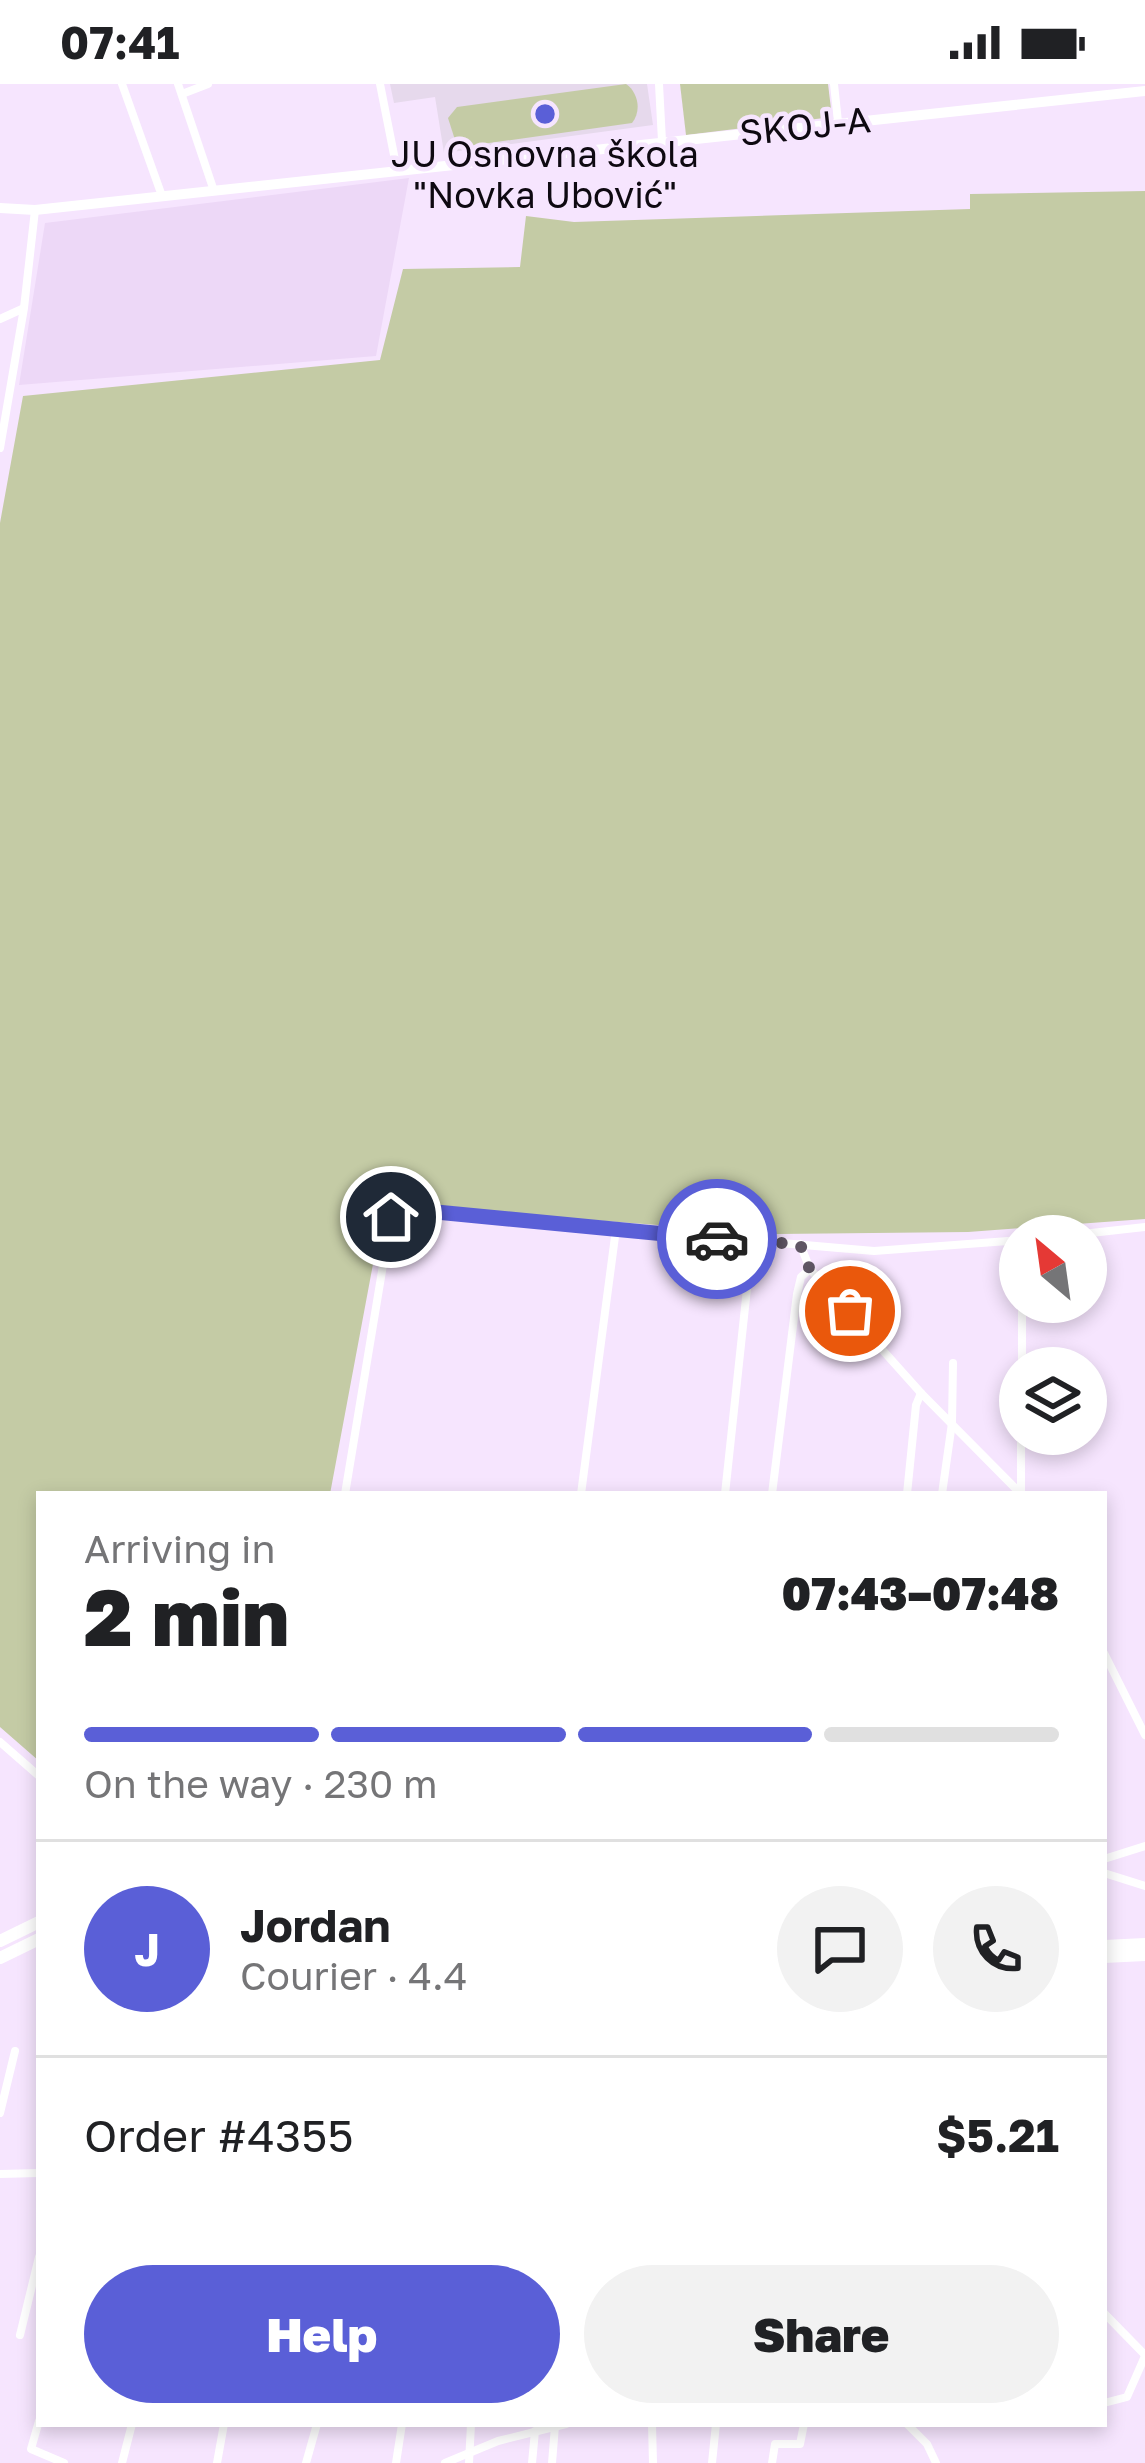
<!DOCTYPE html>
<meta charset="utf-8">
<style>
body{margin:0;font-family:"Golos Text",sans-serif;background:#f2f2f2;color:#202124;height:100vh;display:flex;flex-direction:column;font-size:45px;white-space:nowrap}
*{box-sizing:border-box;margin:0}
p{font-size:39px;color:#757577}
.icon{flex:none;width:66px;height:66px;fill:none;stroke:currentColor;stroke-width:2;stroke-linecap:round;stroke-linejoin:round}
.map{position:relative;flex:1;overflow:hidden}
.sheet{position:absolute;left:36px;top:1407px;width:1071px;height:936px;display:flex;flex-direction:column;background:#fff;border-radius:0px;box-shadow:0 6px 18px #0003}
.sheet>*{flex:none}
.needle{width:78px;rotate:331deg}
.buttons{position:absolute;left:999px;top:1131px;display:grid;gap:24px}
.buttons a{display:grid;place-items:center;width:108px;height:108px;border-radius:50%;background:#fff;box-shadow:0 6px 18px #0003;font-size:60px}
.pin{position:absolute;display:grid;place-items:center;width:102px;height:102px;color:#fff;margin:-51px;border:6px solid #fff;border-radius:50%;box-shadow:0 3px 12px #0007}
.courier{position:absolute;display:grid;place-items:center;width:120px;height:120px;margin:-60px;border:9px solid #5a5fd7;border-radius:50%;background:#fff;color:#222;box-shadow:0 3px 15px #0007}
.summary em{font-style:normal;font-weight:800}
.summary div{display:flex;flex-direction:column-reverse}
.summary{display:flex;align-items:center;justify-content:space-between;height:204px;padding:0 48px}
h1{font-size:78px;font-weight:800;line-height:90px}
.bar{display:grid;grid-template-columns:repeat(4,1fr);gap:18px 12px;align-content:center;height:144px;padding:0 48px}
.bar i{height:15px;border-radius:9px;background:#e0e0e0}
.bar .current{background:#5a5fd7}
.bar p{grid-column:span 4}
.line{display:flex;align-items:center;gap:30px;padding:0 48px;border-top:3px solid #e0e0e0}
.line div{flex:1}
.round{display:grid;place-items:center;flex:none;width:126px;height:126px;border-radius:63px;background:#f2f2f2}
.button{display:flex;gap:24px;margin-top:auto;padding:24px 48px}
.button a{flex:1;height:138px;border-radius:72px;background:#5a5fd7;color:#fff;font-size:48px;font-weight:800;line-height:138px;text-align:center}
.button a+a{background:#f2f2f2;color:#202124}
.status{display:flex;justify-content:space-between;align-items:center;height:84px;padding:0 60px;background:#fff;direction:ltr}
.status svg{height:33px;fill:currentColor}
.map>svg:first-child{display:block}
</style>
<div class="status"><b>07:41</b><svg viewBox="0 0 49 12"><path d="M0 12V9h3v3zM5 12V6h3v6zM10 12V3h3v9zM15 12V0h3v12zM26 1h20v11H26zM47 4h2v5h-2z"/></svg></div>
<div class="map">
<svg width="1145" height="2379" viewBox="0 0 1145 2379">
<rect width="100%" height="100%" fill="#f6e5fe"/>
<!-- built -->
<path fill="#edd8f7" d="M409 94 376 272 19 301 45 139Z"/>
<!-- education -->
<path fill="#e6d9ec" d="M390 0H647L653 41 444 69 435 13 394 19Z"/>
<!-- green -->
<g fill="#c4cba5">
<path d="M626 0C638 8 642 27 632 39L468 62 456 59 448 34 457 23Z"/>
<path d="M680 0H828L832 33 686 51Z"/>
<path d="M1145 107V1135L968 1148 777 1150 390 1121 379 1148 330 1410H39V1677L0 1643V439L23 312 380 276 403 185 520 183 526 132 574 138 970 125V110Z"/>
</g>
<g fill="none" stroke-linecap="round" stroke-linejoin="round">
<!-- street -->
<g stroke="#fff" stroke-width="8">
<path d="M122 0 162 112"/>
<path d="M178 0 214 107"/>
<path d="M380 0 397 86"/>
<path d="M659 0 662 57"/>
<path d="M834 0 838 38"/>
<path d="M182 10 208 0"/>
<path d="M0 235 22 225"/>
<path d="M0 364 24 224 35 126"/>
<path d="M1064 1152 1145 1143"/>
<path d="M800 1160 810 1185 921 1309 1021 1410"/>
<path d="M1022 1218V1284"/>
<path d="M1021 1350V1409"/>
<path d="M345 1410 391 1133 397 1126 874 1167 1020 1156"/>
<path d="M581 1410 616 1145"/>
<path d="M725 1410 752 1158"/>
<path d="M772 1410 797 1210 801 1193 810 1185"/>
<path d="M907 1410 916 1321 921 1309"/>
<path d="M942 1410 952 1339 953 1279"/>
<path d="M1104 1569 1145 1651"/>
<path d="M0 1658 39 1692"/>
<path d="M1104 1775 1145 1762"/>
<path d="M1104 1789 1145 1802"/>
<path d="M0 2029 15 1967"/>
<path d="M0 2090 39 2089"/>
<path d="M1104 2229 1145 2271"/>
<path d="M20 2251 39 2173"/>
<path d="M1104 2319 1127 2313 1145 2272"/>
<path d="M39 2337 31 2365 64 2379"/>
<path d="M652 2340 653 2379"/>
<path d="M907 2340 927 2360 936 2379"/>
<path d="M122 2379 132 2340"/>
<path d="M217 2379 224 2340"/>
<path d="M306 2379 317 2340"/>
<path d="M396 2379 402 2340"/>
<path d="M445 2379 498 2357 566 2340"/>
<path d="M469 2379 471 2340"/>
<path d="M532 2379 535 2347"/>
<path d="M552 2379 555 2342"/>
<path d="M712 2379 716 2340"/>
<path d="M772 2379 775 2360H800L804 2340"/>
</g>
<!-- secondary -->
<path stroke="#fff" stroke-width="10" d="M0 124 35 126 1145 7"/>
<!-- primary -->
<g stroke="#fff" stroke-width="12">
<path d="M0 1857 39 1838"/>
<path d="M1104 1862 1145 1860"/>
<path d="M1104 1873 1145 1871"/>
<path d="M0 1874 39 1855"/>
</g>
</g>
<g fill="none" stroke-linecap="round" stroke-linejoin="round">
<!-- done -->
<path stroke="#5f5664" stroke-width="12" stroke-dasharray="0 21.6" d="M717 1155 800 1160 810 1186 850 1227"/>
<!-- route -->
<path stroke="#5a5fd7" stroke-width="15" d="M391 1133 405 1125 717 1155"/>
</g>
<!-- markers -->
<circle fill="#5a5fd7" stroke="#f6e5fe" stroke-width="4.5" cx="545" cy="30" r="12"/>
<g text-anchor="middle" stroke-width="9" stroke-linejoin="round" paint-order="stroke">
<!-- street labels -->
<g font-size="36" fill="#0e0911" stroke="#f6e5fe">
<text transform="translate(805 42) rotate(-6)" y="13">SKOJ-A</text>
</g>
<!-- poi labels -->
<g font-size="36" fill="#0e0911" stroke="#f6e5fe">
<text x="545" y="83">JU Osnovna škola<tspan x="545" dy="41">"Novka Ubović"</tspan></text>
</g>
</g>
</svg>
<div class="buttons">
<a><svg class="needle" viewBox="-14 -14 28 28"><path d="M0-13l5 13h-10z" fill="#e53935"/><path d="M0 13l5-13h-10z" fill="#757577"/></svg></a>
<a><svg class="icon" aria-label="layers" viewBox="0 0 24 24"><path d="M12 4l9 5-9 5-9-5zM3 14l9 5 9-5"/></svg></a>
</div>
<div class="pin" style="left:850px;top:1227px;background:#ea580c"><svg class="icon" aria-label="bag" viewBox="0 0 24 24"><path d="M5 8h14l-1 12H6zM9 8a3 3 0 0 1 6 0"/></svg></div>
<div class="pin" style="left:391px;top:1133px;background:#1f2937"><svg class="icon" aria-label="home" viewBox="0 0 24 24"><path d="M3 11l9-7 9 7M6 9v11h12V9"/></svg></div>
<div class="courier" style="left:717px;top:1155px"><svg class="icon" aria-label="car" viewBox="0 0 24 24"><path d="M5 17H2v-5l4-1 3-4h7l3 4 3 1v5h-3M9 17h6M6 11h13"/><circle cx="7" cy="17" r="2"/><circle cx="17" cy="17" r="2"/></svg></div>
<section class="sheet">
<div class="summary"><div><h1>2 min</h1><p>Arriving in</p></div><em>07:43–07:48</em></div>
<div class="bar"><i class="current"></i><i class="current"></i><i class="current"></i><i></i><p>On the way · 230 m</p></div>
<div class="line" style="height:216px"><b class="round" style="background:#5a5fd7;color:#fff">J</b><div><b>Jordan</b><p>Courier · 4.4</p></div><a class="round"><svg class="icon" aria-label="chat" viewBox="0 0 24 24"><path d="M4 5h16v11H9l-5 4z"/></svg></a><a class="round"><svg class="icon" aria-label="phone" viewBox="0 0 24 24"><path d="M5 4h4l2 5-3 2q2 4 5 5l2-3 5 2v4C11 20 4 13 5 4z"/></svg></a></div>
<div class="line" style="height:156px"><div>Order #4355</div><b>$5.21</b></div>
<div class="button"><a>Help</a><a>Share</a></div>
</section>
</div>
